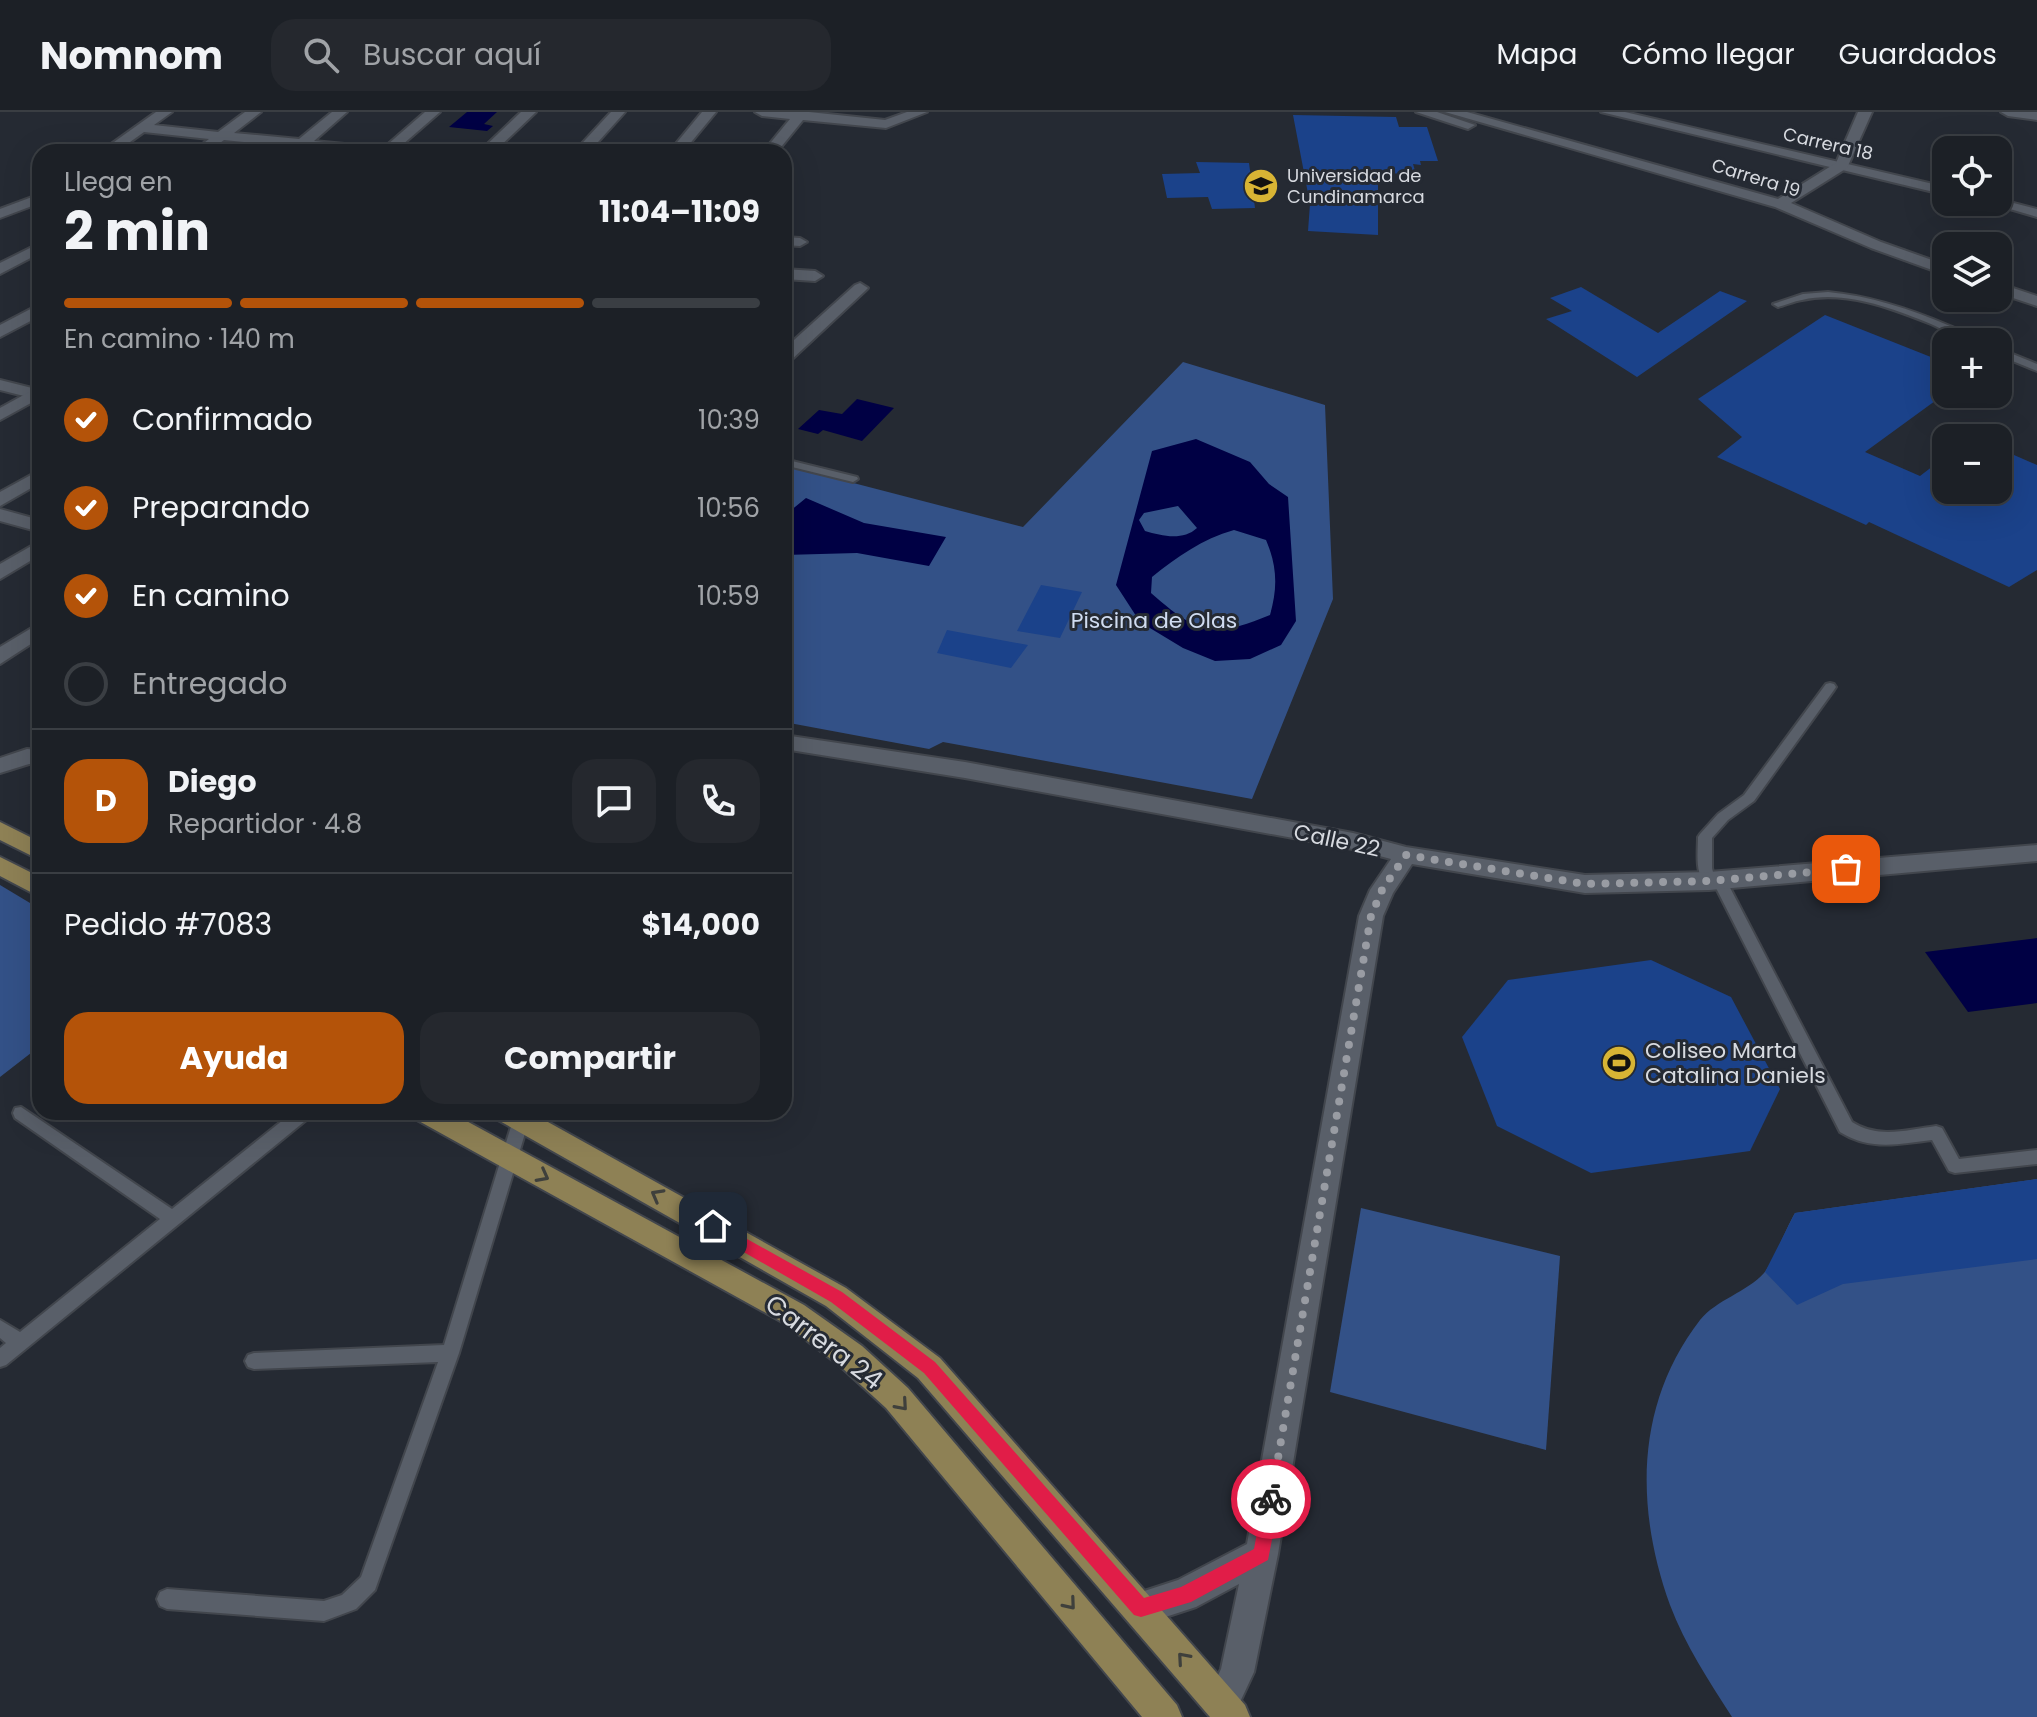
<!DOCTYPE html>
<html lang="es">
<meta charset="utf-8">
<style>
body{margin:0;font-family:Poppins,sans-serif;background:#25282e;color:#f1f3f6;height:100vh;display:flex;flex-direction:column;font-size:30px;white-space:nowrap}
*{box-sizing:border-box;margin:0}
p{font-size:26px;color:#a0a3a7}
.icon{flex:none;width:44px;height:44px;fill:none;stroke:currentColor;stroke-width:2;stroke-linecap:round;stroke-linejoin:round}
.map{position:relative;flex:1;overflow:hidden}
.details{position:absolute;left:32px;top:32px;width:760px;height:976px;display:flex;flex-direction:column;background:#1c2026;border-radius:24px;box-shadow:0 8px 32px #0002,0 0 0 2px #3a3e43}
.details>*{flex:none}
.buttons{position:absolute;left:1932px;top:24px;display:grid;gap:16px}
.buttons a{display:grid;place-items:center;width:80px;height:80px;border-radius:16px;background:#1c2026;box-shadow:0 8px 32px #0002,0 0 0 2px #3a3e43;font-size:40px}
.pin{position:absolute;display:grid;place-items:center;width:68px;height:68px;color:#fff;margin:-34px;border-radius:16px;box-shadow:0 4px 12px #0006}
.courier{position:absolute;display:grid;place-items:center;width:80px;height:80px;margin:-40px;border:6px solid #e11d48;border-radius:50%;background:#fff;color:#222;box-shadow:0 2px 10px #0007}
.head em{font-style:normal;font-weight:700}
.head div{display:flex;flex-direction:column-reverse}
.head{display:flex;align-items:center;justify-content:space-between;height:136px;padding:0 32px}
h1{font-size:52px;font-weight:700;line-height:60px}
.bar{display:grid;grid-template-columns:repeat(4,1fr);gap:12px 8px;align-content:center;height:96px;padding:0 32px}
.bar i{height:10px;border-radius:6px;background:#3a3e43}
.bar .selected{background:#b45309}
.bar p{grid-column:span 4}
.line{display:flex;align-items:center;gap:20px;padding:0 32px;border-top:2px solid #3a3e43}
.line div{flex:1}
.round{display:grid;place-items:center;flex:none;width:84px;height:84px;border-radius:24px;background:#25282e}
ol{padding:0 32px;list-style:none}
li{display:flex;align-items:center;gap:24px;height:88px}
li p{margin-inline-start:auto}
li .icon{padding:8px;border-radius:50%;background:#b45309;color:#fff;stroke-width:4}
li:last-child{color:#a0a3a7}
li i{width:44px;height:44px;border:4px solid #3a3e43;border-radius:50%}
.action{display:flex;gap:16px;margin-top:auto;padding:16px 32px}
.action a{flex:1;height:92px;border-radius:24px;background:#b45309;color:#fff;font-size:32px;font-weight:700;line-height:92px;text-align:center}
.action a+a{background:#25282e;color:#f1f3f6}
header{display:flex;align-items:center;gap:48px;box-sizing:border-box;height:112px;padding:0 40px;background:#1c2026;border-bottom:2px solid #3a3e43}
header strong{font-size:38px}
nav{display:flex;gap:44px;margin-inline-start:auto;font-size:28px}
.search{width:560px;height:72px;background:#25282e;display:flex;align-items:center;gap:20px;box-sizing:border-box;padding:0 28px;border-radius:24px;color:#a0a3a7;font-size:30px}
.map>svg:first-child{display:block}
</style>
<header>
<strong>Nomnom</strong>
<div class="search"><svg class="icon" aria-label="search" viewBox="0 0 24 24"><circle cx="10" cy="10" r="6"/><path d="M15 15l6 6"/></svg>Buscar aquí</div>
<nav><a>Mapa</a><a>Cómo llegar</a><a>Guardados</a></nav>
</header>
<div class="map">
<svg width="2037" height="1605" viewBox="0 0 2037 1605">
<rect width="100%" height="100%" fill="#252a33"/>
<!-- green -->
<g fill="#335187">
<path d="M1183 250 1325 293 1333 487 1252 687 943 630 929 637 784 610V353L1023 415Z"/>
<path d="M0 773 40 797V934L0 965Z"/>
<path d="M2037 1067V1605H1732C1709 1569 1685 1533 1670 1493 1635 1396 1635 1292 1700 1208 1716 1188 1747 1180 1764 1161 1773 1151 1786 1116 1795 1101Z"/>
<path d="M1361 1096 1560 1144 1546 1338 1330 1280Z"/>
</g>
<!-- water -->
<g fill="#004" fill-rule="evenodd">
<path d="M467 0H497L484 12 493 14 487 19 449 15Z"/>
<path d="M857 287 894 296 862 329 823 318 818 322 798 317 819 298 842 302Z"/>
<path d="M1196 327 1250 350 1269 372 1288 385 1296 509 1281 533 1250 547 1215 549 1183 536 1140 510 1116 473 1152 339ZM1178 394 1197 416C1183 429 1162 424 1145 419L1139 408 1144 401ZM1234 418 1266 428C1277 454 1278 475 1270 503 1212 527 1198 522 1151 481L1152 465C1177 445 1202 427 1234 418Z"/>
<path d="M806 386 864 411 946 425 929 454 857 441 784 443V404Z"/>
<path d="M2037 826V891L1968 900 1925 840Z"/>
</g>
<!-- building -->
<g fill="#1b428a">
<path d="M1293 3 1396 5 1399 15H1427L1438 49H1420L1421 53 1413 52 1416 62 1378 61V123L1308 119 1310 92Z"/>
<path d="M1196 50 1249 51 1255 96 1212 97 1208 85 1167 86 1162 62 1200 61Z"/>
<path d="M1581 175 1658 221 1720 179 1747 189 1637 265 1546 207 1572 199 1550 186Z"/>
<path d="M1825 203 1946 251V281L1865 340 1920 364 1946 344V378H1998V336L2037 353V458L2009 475 1869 410 1866 413 1717 345 1742 325 1698 287Z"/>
<path d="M1041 473 1082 480 1060 526 1017 519Z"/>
<path d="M947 518 1028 533 1011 556 937 541Z"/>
<path d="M1651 848 1731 885 1780 977 1750 1039 1591 1061 1497 1014 1462 925 1508 868Z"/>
<path d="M2037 1067V1147L1843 1172 1797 1193 1765 1160 1795 1101Z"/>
</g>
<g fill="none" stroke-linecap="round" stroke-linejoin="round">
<!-- lane casing -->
<g stroke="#42464d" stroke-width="4">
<g id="lane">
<path d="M1828 180C1871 184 1910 197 1950 214 1961 219 1974 223 1984 230 1965 230 1948 220 1931 212 1891 196 1845 178 1802 188 1794 189 1786 193 1778 195L1773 192 1803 182Z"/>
<path d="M1998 236 2037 252V259L1998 243Z"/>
<path d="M784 347 857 365 858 367 853 370 784 353Z"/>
<path d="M1830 571 1834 572 1836 575 1834 578 1754 689 1728 708 1712 726V756L1714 764H1724L1726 768 1852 1010C1878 1027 1907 1018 1936 1014L1942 1016 1959 1047 2037 1038V1052L1955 1061 1949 1059 1932 1028C1899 1032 1870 1039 1840 1020L1714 772 1709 774C1694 765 1698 741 1698 725L1700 722 1718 702 1744 683 1826 572Z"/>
<path d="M21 995 172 1097 293 1000H312L310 1005 6 1253 0 1255V1236L6 1231 0 1226V1208L20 1220 160 1107 15 1006 13 1001 15 996Z"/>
<path d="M521 1002 527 1003 529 1008 459 1241 375 1478 356 1497 324 1509 167 1497 160 1494 157 1487 160 1480 167 1477 324 1489 342 1483 361 1465 438 1250 254 1257 248 1255 245 1249 248 1243 254 1241 444 1233 513 1008 515 1003Z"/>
</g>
</g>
<!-- street casing -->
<g stroke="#42464d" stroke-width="4">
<g id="street">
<path d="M156 0H172L154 13 218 20 245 0H261L234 21 299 27 332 0H347L314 29 385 36 392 40 305 36 297 40 291 35 224 28 208 40H192L209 27 144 20 116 40H100Z"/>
<path d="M521 0H536L494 40H479Z"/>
<path d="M611 0H625L589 40H574Z"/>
<path d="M702 0H716L683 40H669Z"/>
<path d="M755 0H809L885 8 907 0H927L886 16 803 8 777 40H763L790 7 762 4Z"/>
<path d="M1601 0H1625L1946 75V83Z"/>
<path d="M2001 0H2037V8L2008 4Z"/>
<path d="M40 82V91L0 106V97Z"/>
<path d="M1998 87 2037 97V105L1986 90H1998Z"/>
<path d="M784 125 800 126 807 130 800 134 784 133Z"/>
<path d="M40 131V141L0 162V151Z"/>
<path d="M784 157 815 159 823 164 815 169 784 167Z"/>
<path d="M860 171 868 176 865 179 790 249 784 251V237L855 173Z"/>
<path d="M40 192V204L0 225V213Z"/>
<path d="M0 268 40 278V288L0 278Z"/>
<path d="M40 358V371L0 394V380Z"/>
<path d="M0 397 40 408V420L0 409Z"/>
<path d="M40 429V443L0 467V452Z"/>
<path d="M40 511V526L0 552V535Z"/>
<path d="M784 623 965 650 1353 721 1406 735 1585 763 1709 760 2037 733V749L1709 778 1585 781 1412 752 1393 781 1383 804 1278 1442 1254 1560 1234 1603H1210L1205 1591 1221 1557 1239 1472 1196 1495 1141 1513 1129 1508 1124 1496 1129 1484 1178 1468 1247 1432 1359 804 1370 778 1391 747 1353 737 965 666 784 637Z"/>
<path d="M27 637 40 638V652H29L0 661V646Z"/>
</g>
</g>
<!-- secondary casing -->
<g stroke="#42464d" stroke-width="4">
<g id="secondary">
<path d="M425 0H440L394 40H379Z"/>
<path d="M1416 0H1437L1475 13 1468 17Z"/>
<path d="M1445 0H1467L1778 87 1836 51 1858 0H1872L1847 56 1791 91 1881 130 1946 153V163L1871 136 1775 95Z"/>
<path d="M1998 171 2037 184V194L1998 181Z"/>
<path d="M40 274V286L0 308V296Z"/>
</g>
</g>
<!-- primary casing -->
<g stroke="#42464d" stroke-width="4">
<g id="primary">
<path d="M0 710 40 730V748L0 728Z"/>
<path d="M0 745 40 765V785L0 764Z"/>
<path d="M413 1000H450L804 1193 862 1234 908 1276 1177 1593 1182 1605H1142L886 1296 840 1254 784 1211 417 1008Z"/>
<path d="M494 1000H530L846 1176 940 1246 1245 1593 1250 1605H1210L918 1266 826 1194 498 1008Z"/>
</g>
</g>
<!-- lane -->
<use href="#lane" fill="#595f69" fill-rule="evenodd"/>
<!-- street -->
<use href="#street" fill="#595f69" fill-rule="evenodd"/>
<!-- secondary -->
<use href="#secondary" fill="#595f69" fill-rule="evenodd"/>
<!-- primary -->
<use href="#primary" fill="#8e8155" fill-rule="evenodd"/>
</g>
<!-- one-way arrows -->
<defs><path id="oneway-chevron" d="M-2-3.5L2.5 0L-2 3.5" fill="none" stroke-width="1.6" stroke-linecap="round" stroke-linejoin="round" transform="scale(2)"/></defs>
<g stroke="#3f403c">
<use href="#oneway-chevron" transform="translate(543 1064) rotate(28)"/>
<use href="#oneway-chevron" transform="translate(657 1083) rotate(-151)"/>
<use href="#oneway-chevron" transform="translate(902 1293) rotate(49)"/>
<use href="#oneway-chevron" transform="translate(1070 1492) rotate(50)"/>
<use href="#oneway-chevron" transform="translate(1183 1546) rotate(-131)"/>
</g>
<!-- route -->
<path fill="#e11d48" d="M713 1108 842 1180 935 1250 1144 1486 1181 1475 1254 1437 1263 1387 1265 1381 1271 1379 1277 1381 1280 1387 1268 1448 1191 1490 1141 1505 1134 1503 924 1261 831 1190 707 1119 705 1114Z"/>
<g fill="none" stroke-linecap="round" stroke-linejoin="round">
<!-- done -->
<path stroke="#999ca3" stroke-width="8" stroke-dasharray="0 14.4" d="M1271 1387 1371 804 1382 778 1406 743 1585 772 1709 769 1846 757"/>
</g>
<!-- icons -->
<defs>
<g id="university-disc" transform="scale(1.8)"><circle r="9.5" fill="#d8b434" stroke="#252a33"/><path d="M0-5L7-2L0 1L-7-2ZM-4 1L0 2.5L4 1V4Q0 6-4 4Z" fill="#111"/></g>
<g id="stadium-disc" transform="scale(1.8)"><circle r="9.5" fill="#d8b434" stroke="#252a33"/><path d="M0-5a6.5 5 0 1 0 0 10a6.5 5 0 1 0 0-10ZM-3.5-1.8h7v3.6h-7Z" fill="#111"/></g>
</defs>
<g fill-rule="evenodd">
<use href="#university-disc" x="1261" y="74"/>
<use href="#stadium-disc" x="1619" y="951"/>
</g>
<g text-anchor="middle" stroke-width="6" stroke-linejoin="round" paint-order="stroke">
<!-- far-street labels -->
<g font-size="18" fill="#d7dae0" stroke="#252a33">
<text transform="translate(1828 32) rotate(13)" y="6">Carrera 18</text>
<text transform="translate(1756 66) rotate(17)" y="6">Carrera 19</text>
</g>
<!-- far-poi labels -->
<g font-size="18" fill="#d7dae0" stroke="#252a33" text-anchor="start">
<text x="1287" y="70">Universidad de<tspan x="1287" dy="21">Cundinamarca</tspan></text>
</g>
<!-- park labels -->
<g font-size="22" fill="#d0dcf1" stroke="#252a33">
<text x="1154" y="516">Piscina de Olas</text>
</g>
<!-- street labels -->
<g font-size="22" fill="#d7dae0" stroke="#252a33">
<text transform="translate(1337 728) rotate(12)" y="8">Calle 22</text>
</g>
<!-- poi labels -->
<g font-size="22" fill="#d7dae0" stroke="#252a33" text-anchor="start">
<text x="1645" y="946">Coliseo Marta<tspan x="1645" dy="25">Catalina Daniels</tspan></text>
</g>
<!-- near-street labels -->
<g font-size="26" fill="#d7dae0" stroke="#252a33">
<text transform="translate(824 1230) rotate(37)" y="9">Carrera 24</text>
</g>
</g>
</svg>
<div class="buttons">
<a><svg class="icon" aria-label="locate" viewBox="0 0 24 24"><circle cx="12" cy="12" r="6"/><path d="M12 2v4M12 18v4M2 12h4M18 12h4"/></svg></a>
<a><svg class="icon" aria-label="layers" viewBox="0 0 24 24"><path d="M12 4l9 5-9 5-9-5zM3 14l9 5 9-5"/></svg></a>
<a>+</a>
<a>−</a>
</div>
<div class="pin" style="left:1846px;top:757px;background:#ea580c"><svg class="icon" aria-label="bag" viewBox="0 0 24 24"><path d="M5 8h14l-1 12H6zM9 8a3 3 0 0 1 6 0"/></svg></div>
<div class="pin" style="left:713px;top:1114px;background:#1f2937"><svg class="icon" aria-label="home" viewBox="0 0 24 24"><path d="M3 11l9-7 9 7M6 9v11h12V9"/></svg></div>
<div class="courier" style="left:1271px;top:1387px"><svg class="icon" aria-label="bike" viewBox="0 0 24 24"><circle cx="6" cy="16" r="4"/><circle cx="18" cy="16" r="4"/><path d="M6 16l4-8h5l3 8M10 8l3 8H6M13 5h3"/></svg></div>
<section class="details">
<div class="head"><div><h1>2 min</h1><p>Llega en</p></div><em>11:04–11:09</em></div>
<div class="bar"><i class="selected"></i><i class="selected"></i><i class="selected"></i><i></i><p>En camino · 140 m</p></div>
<ol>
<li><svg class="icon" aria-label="check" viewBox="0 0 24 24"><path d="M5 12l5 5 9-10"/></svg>Confirmado<p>10:39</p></li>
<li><svg class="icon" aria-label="check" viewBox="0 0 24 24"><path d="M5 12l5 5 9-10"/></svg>Preparando<p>10:56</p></li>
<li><svg class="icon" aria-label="check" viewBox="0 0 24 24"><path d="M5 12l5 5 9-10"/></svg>En camino<p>10:59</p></li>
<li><i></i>Entregado</li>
</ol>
<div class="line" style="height:144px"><b class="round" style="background:#b45309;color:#fff">D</b><div><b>Diego</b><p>Repartidor · 4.8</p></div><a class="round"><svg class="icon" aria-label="chat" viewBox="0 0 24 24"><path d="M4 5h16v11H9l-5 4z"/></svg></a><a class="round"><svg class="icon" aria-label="phone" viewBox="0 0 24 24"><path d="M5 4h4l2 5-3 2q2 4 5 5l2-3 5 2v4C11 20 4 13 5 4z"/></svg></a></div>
<div class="line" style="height:104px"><div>Pedido #7083</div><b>$14,000</b></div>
<div class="action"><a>Ayuda</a><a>Compartir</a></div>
</section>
</div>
